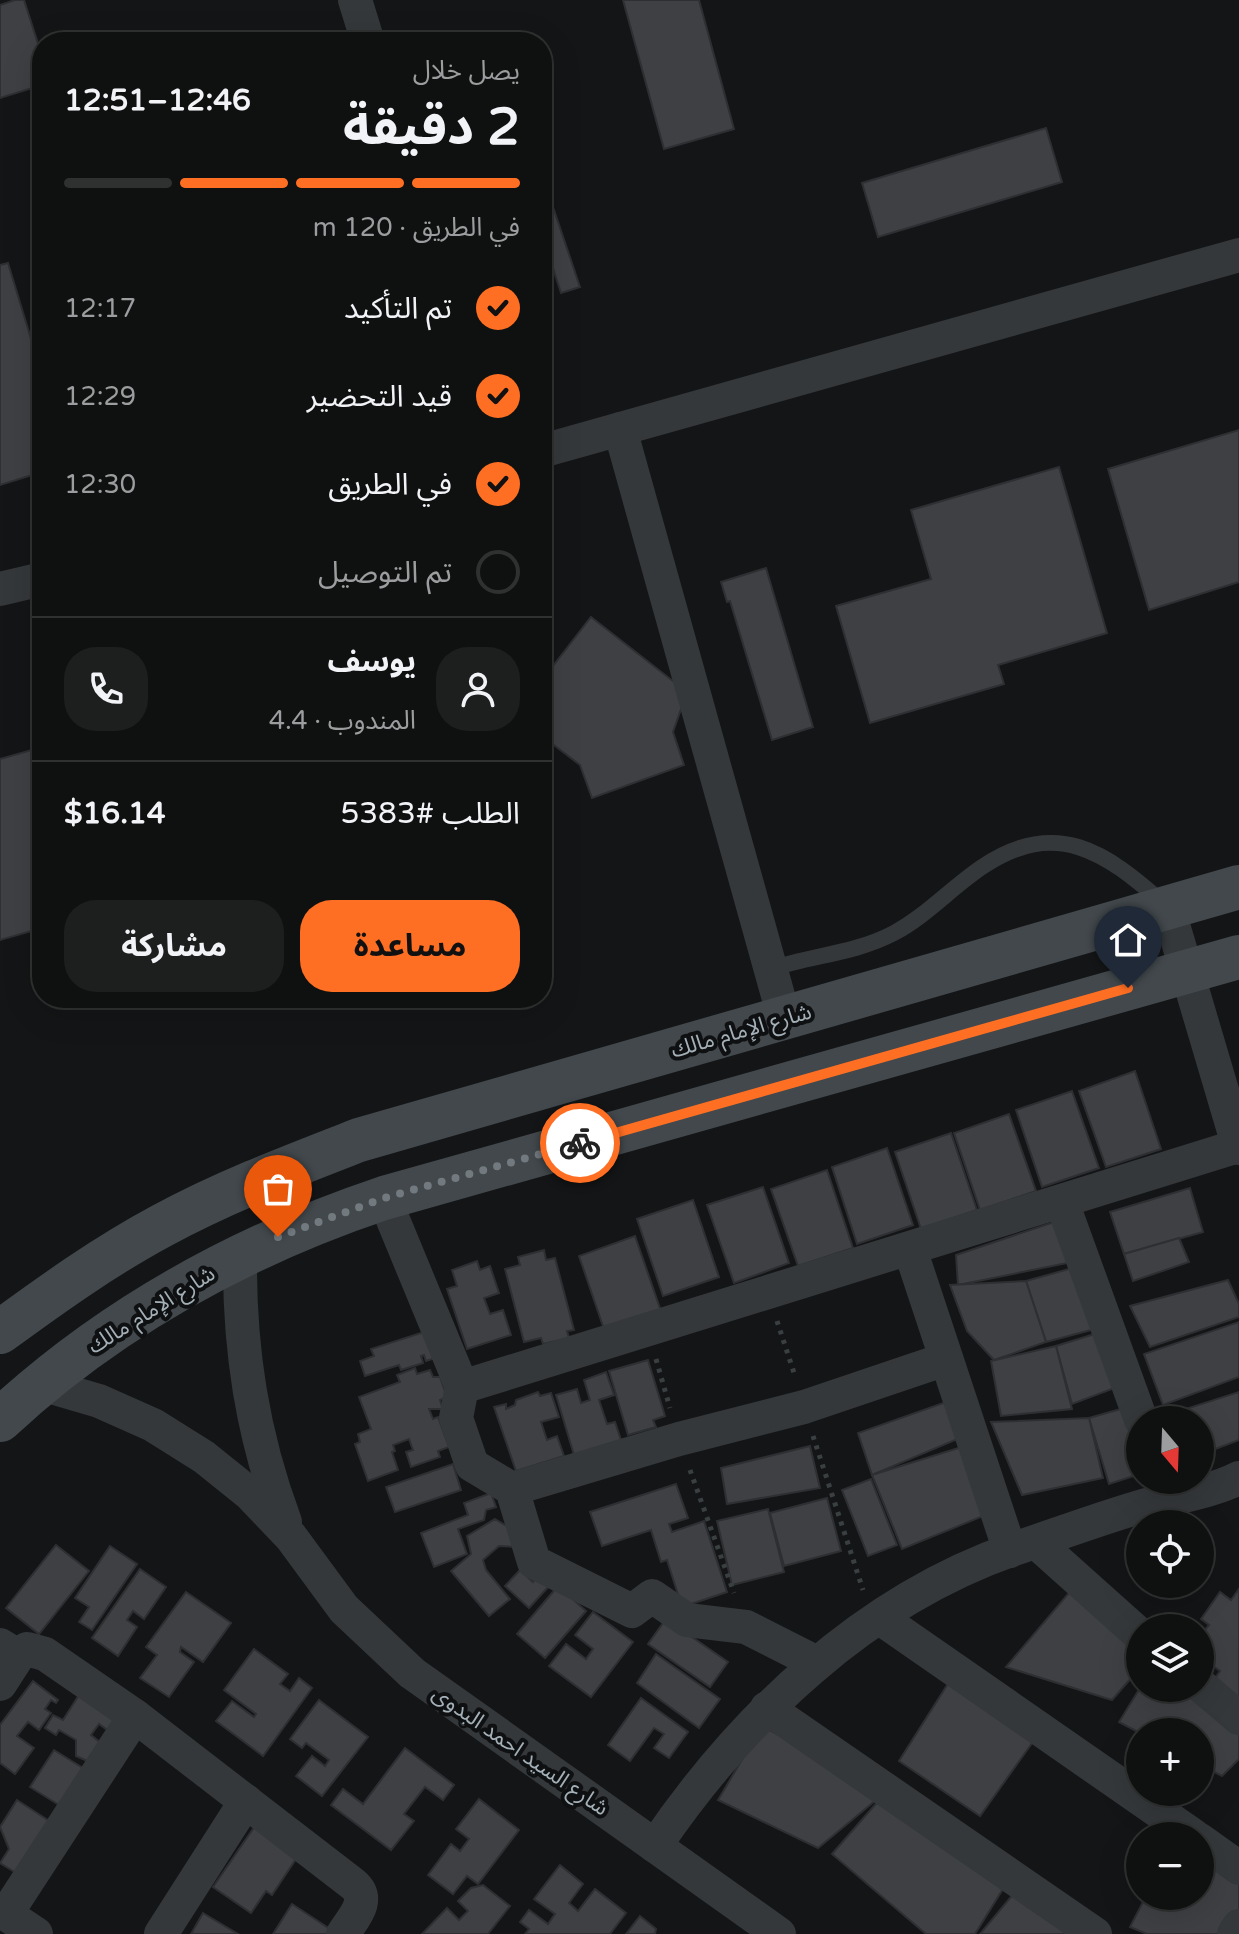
<!DOCTYPE html>
<html lang="ar">
<meta charset="utf-8">
<style>
body{margin:0;font-family:"Varela Round","Noto Sans Arabic",sans-serif;background:#1d1e1e;color:#f1f3f6;direction:rtl;height:100vh;display:flex;flex-direction:column;font-size:30px;white-space:nowrap}
*{box-sizing:border-box;margin:0}
p{font-size:26px;color:#9b9d9f}
.icon{flex:none;width:44px;height:44px;fill:none;stroke:currentColor;stroke-width:2;stroke-linecap:round;stroke-linejoin:round}
.map{position:relative;flex:1;overflow:hidden;direction:ltr}
.side{position:absolute;left:32px;top:32px;width:520px;height:976px;display:flex;flex-direction:column;background:#0f1010;border-radius:32px;box-shadow:0 8px 32px #0002,0 0 0 2px #2f3030;direction:rtl}
.side>*{flex:none}
.needle{width:52px;rotate:161deg}
.fabs{position:absolute;left:1126px;top:1406px;display:grid;gap:16px}
.fabs a{display:grid;place-items:center;width:88px;height:88px;border-radius:50%;background:#0f1010;box-shadow:0 8px 32px #0002,0 0 0 2px #2f3030;font-size:40px}
.pin{position:absolute;display:grid;place-items:center;width:68px;height:68px;color:#fff;margin:-82px -34px;border-radius:50% 50% 50% 0;rotate:-45deg;box-shadow:0 0 8px #0007}
.pin .icon{rotate:45deg}
.courier{position:absolute;display:grid;place-items:center;width:80px;height:80px;margin:-40px;border:6px solid #ff6f23;border-radius:50%;background:#fff;color:#222;box-shadow:0 2px 10px #0007}
.headline em{font-style:normal;font-weight:700}
.headline div{display:flex;flex-direction:column-reverse}
.headline{display:flex;align-items:center;justify-content:space-between;height:136px;padding:0 32px}
h1{font-size:52px;font-weight:700;line-height:60px}
.bar{display:grid;grid-template-columns:repeat(4,1fr);gap:12px 8px;align-content:center;height:96px;padding:0 32px}
.bar i{height:10px;border-radius:6px;background:#2f3030}
.bar .active{background:#ff6f23}
.bar p{grid-column:span 4}
.line{display:flex;align-items:center;gap:20px;padding:0 32px;border-top:2px solid #2f3030}
.line div{flex:1}
.round{display:grid;place-items:center;flex:none;width:84px;height:84px;border-radius:32px;background:#1d1e1e}
ol{padding:0 32px;list-style:none}
li{display:flex;align-items:center;gap:24px;height:88px}
li p{margin-inline-start:auto}
li .icon{padding:8px;border-radius:50%;background:#ff6f23;color:#111;stroke-width:4}
li:last-child{color:#9b9d9f}
li i{width:44px;height:44px;border:4px solid #2f3030;border-radius:50%}
.button{display:flex;gap:16px;margin-top:auto;padding:16px 32px}
.button a{flex:1;height:92px;border-radius:32px;background:#ff6f23;color:#111;font-size:32px;font-weight:700;line-height:92px;text-align:center}
.button a+a{background:#1d1e1e;color:#f1f3f6}
.map>svg:first-child{display:block}
</style>
<div class="map">
<svg width="1239" height="1934" viewBox="0 0 1239 1934">
<rect width="100%" height="100%" fill="#141516"/>
<!-- building -->
<g fill="#3e4044" stroke="#2e2f32" stroke-width="2">
<path d="M15 0H24L42 56V85L0 98V5Z"/>
<path d="M623 0H699L734 129 664 149Z"/>
<path d="M1046 128 1062 182 878 237 862 183Z"/>
<path d="M548 192 580 287 561 293 542 235V194Z"/>
<path d="M8 263 42 375V472L0 485V265Z"/>
<path d="M1239 430V582L1149 610 1108 469Z"/>
<path d="M1059 467 1107 633 998 665 1004 684 870 723 836 606 931 579 911 510Z"/>
<path d="M766 568 813 727 772 740 730 601 727 602 721 582Z"/>
<path d="M591 617 687 692 673 732 684 765 592 798 580 765 542 736V680Z"/>
<path d="M42 747V928L0 940V759Z"/>
<path d="M1135 1071 1161 1149 1106 1167 1079 1091Z"/>
<path d="M1072 1091 1099 1168 1042 1187 1016 1110Z"/>
<path d="M1009 1114 1036 1191 980 1210 954 1133Z"/>
<path d="M951 1133 977 1210 921 1229 895 1152Z"/>
<path d="M887 1148 913 1225 857 1244 832 1167Z"/>
<path d="M827 1170 853 1248 798 1266 771 1189Z"/>
<path d="M763 1187 789 1263 734 1283 707 1205Z"/>
<path d="M1190 1188 1203 1232 1124 1254 1110 1212Z"/>
<path d="M693 1200 719 1277 663 1296 637 1219Z"/>
<path d="M1063 1219 1077 1261 958 1285 956 1255Z"/>
<path d="M635 1236 662 1314 605 1332 579 1256Z"/>
<path d="M1179 1238 1189 1262 1133 1281 1124 1254Z"/>
<path d="M544 1250 546 1260 555 1258 574 1330 567 1331 569 1338 543 1344 541 1338 524 1342 505 1269 520 1265 518 1257Z"/>
<path d="M477 1261 480 1270 490 1266 499 1293 484 1298 490 1314 503 1310 511 1335 467 1349 447 1289 457 1286 452 1270Z"/>
<path d="M1094 1262 1117 1323 1046 1342 1026 1281Z"/>
<path d="M1228 1280 1239 1304V1317L1150 1347 1130 1306Z"/>
<path d="M1026 1281 1046 1342 994 1360 967 1331 950 1285Z"/>
<path d="M1239 1322V1377L1163 1405 1144 1354Z"/>
<path d="M427 1331 435 1358 426 1361 424 1355 421 1356 423 1363 401 1370 399 1365 365 1376 360 1361 374 1356 371 1349Z"/>
<path d="M1101 1332 1120 1386 1072 1404 1056 1346Z"/>
<path d="M1056 1346 1072 1409 1001 1416 991 1361Z"/>
<path d="M648 1360 665 1416 653 1420 656 1427 628 1435 609 1371Z"/>
<path d="M415 1368 417 1374 430 1370 433 1377H440L447 1397 440 1400 443 1409H429L433 1419 438 1417 449 1447 438 1451 440 1457 411 1467 406 1452 413 1450 409 1439 393 1445 395 1451 392 1452 398 1470 368 1481 355 1444 360 1442 358 1434 371 1429 359 1397 400 1382 397 1375Z"/>
<path d="M606 1372 614 1395 599 1400 607 1424 615 1422 621 1440 574 1455 556 1395 577 1389 581 1403 590 1400 584 1380Z"/>
<path d="M538 1392 540 1396 551 1393 559 1417 541 1422 547 1440 557 1436 564 1456 516 1471 494 1407 506 1404V1409L515 1405 516 1400Z"/>
<path d="M1239 1392V1440L1200 1455V1420H1176L1173 1413Z"/>
<path d="M949 1401 960 1438 872 1475 858 1433Z"/>
<path d="M1149 1401 1140 1420V1474L1109 1484 1089 1418Z"/>
<path d="M1089 1418 1103 1478 1022 1495 991 1422Z"/>
<path d="M968 1445 988 1514 902 1549 872 1475Z"/>
<path d="M810 1446 820 1488 727 1504 721 1468Z"/>
<path d="M453 1464 461 1490 395 1512 386 1487Z"/>
<path d="M871 1479 897 1545 868 1556 842 1490Z"/>
<path d="M676 1484 688 1518 669 1524 672 1532 704 1521 727 1592 682 1607 667 1560 661 1562 651 1530 602 1546 590 1512Z"/>
<path d="M491 1493 496 1507 486 1510 484 1520 458 1529 467 1554 434 1567 421 1533 468 1515 464 1503Z"/>
<path d="M827 1498 841 1551 784 1566 770 1513Z"/>
<path d="M768 1509 784 1572 732 1585 717 1521Z"/>
<path d="M495 1519 510 1528 518 1547 499 1546 483 1560 486 1570 510 1599 489 1616 451 1571 471 1554 467 1536Z"/>
<path d="M56 1545 89 1571 39 1634 6 1608Z"/>
<path d="M110 1546 137 1564 92 1630 79 1622 89 1607 75 1598Z"/>
<path d="M140 1569 166 1587 144 1619 133 1611 127 1620 137 1627 118 1656 92 1638Z"/>
<path d="M520 1570 533 1582 539 1574 550 1585 529 1608 505 1586Z"/>
<path d="M1079 1581 1140 1628V1668L1112 1700 1006 1667Z"/>
<path d="M558 1586 586 1611 545 1658 517 1634Z"/>
<path d="M1239 1589V1710L1208 1688 1220 1671 1200 1657V1636L1209 1625 1201 1619 1220 1592 1231 1600Z"/>
<path d="M186 1592 231 1623 203 1662 181 1647 180 1652 194 1662 169 1697 140 1678 157 1655 146 1647Z"/>
<path d="M593 1612 633 1642 591 1697 549 1666 566 1644 586 1659 593 1649 575 1635Z"/>
<path d="M666 1619 728 1662 710 1687 648 1644Z"/>
<path d="M254 1649 288 1674 280 1684 290 1691 299 1678 312 1688 263 1756 216 1721 232 1701 254 1717 256 1714 224 1690Z"/>
<path d="M656 1654 720 1699 699 1728 637 1683Z"/>
<path d="M951 1679 1035 1739 980 1816 899 1761Z"/>
<path d="M33 1681 58 1700 56 1703 51 1700 45 1709 51 1713 39 1730 28 1722 17 1736 34 1748 15 1774 0 1763V1725Z"/>
<path d="M1140 1688H1199L1239 1712V1759L1222 1776 1200 1765V1732L1140 1733 1119 1722Z"/>
<path d="M79 1695 125 1726 117 1737 99 1724 91 1735 106 1747 94 1764 76 1756V1740L59 1730 56 1735 45 1728 53 1715 63 1720Z"/>
<path d="M641 1698 688 1732 669 1758 654 1748 664 1734 654 1728 630 1761 608 1745Z"/>
<path d="M319 1700 368 1737 322 1796 296 1776 312 1756 325 1766 329 1760 306 1743 302 1748 290 1739Z"/>
<path d="M762 1726 887 1791 818 1848 718 1800Z"/>
<path d="M405 1748 454 1785 443 1800 425 1787 404 1814 414 1821 391 1850 331 1805 343 1789 363 1804Z"/>
<path d="M54 1750 91 1773 67 1810 30 1787Z"/>
<path d="M887 1791 1011 1876 975 1934H926L832 1854Z"/>
<path d="M479 1799 519 1830 478 1884 467 1876 453 1894 428 1875 451 1844 460 1851 469 1839 456 1829Z"/>
<path d="M17 1800 54 1824 21 1876 0 1863 9 1849 0 1827Z"/>
<path d="M257 1823 300 1853 272 1895 266 1891 251 1913 213 1887Z"/>
<path d="M1200 1855 1239 1879V1913L1224 1934H1147L1130 1927 1146 1896H1200Z"/>
<path d="M560 1865 583 1884 569 1903 578 1911 595 1889 626 1913 610 1934H525L529 1929 520 1922 529 1910 548 1924 555 1914 534 1899Z"/>
<path d="M483 1885 510 1906 488 1934H422L447 1908 459 1920 468 1911 458 1901 471 1888Z"/>
<path d="M1015 1892 1095 1934H980Z"/>
<path d="M292 1904 336 1933 335 1934H273Z"/>
<path d="M203 1913 238 1934H191Z"/>
<path d="M640 1916 656 1929 655 1934H626Z"/>
</g>
<g fill="none" stroke-linecap="round" stroke-linejoin="round">
<!-- path -->
<g stroke="#3a3f42" stroke-width="5" stroke-dasharray="4 6" stroke-linecap="butt">
<path d="M777 1321 795 1376"/>
<path d="M656 1359 670 1408"/>
<path d="M813 1436 863 1590"/>
<path d="M690 1470 734 1593"/>
</g>
<!-- lane -->
<path stroke="#35383b" stroke-width="16" d="M771 969C812 955 854 954 894 933 926 916 951 888 982 867 1056 817 1106 852 1164 904"/>
<!-- street -->
<g stroke="#35383b" stroke-width="34">
<path d="M355 0 368 42"/>
<path d="M620 429 784 1017"/>
<path d="M542 451 1239 255"/>
<path d="M0 589 42 579"/>
<path d="M1168 908 1239 1148"/>
<path d="M384 1198 462 1387 456 1418 472 1465 512 1489 534 1562 632 1611 652 1596 687 1620 746 1627 817 1663"/>
<path d="M1062 1202 1141 1420"/>
<path d="M910 1249 1010 1551"/>
<path d="M240 1255C239 1348 252 1434 285 1522"/>
<path d="M41 1384 99 1401 153 1425 204 1457 250 1494 291 1537 344 1609 412 1673 779 1934"/>
<path d="M462 1387 1238 1146"/>
<path d="M512 1489 679 1439 804 1407 946 1359"/>
<path d="M1036 1542 1140 1635"/>
<path d="M880 1618 1194 1836"/>
<path d="M0 1645 18 1656 27 1649 45 1654 135 1716 353 1884C372 1900 353 1918 343 1934"/>
<path d="M0 1684 18 1656"/>
<path d="M1200 1685 1239 1718"/>
<path d="M767 1708 1095 1934"/>
<path d="M1200 1840 1239 1868"/>
<path d="M655 1846C742 1718 864 1601 1014 1549 1058 1534 1101 1518 1146 1505 1176 1497 1211 1492 1239 1478"/>
<path d="M0 1910 36 1934"/>
<path d="M6 1914 135 1716"/>
<path d="M161 1934 246 1801"/>
<path d="M1234 1934 1239 1926"/>
</g>
<!-- secondary -->
<g stroke="#42484c" stroke-width="44">
<path d="M0 1332C52 1294 105 1256 163 1225 226 1191 292 1166 359 1140L1239 887"/>
<path d="M0 1420C111 1317 241 1246 384 1198L1239 957"/>
</g>
</g>
<g fill="none" stroke-linecap="round" stroke-linejoin="round">
<!-- done -->
<path stroke="#727a7f" stroke-width="8" stroke-dasharray="0 14.4" d="M278 1237 384 1198 580 1143"/>
<!-- route -->
<path stroke="#ff6f23" stroke-width="10" d="M580 1143 1128 988"/>
</g>
<g text-anchor="middle" stroke-width="8" stroke-linejoin="round" paint-order="stroke">
<!-- street labels -->
<g font-size="22" fill="#a4b0b8" stroke="#0f1011">
<text transform="translate(741 1030) rotate(-16)" y="8">شارع الإمام مالك</text>
<text transform="translate(151 1309) rotate(-32)" y="8">شارع الإمام مالك</text>
<text transform="translate(521 1750) rotate(35)" y="8">شارع السيد احمد البدوى</text>
</g>
</g>
</svg>
<div class="fabs">
<a><svg class="needle" viewBox="-14 -14 28 28"><path d="M0-13l5 13h-10z" fill="#e53935"/><path d="M0 13l5-13h-10z" fill="#9b9d9f"/></svg></a>
<a><svg class="icon" aria-label="locate" viewBox="0 0 24 24"><circle cx="12" cy="12" r="6"/><path d="M12 2v4M12 18v4M2 12h4M18 12h4"/></svg></a>
<a><svg class="icon" aria-label="layers" viewBox="0 0 24 24"><path d="M12 4l9 5-9 5-9-5zM3 14l9 5 9-5"/></svg></a>
<a>+</a>
<a>−</a>
</div>
<div class="pin" style="left:278px;top:1237px;background:#ea580c"><svg class="icon" aria-label="bag" viewBox="0 0 24 24"><path d="M5 8h14l-1 12H6zM9 8a3 3 0 0 1 6 0"/></svg></div>
<div class="pin" style="left:1128px;top:988px;background:#1f2937"><svg class="icon" aria-label="home" viewBox="0 0 24 24"><path d="M3 11l9-7 9 7M6 9v11h12V9"/></svg></div>
<div class="courier" style="left:580px;top:1143px"><svg class="icon" aria-label="bike" viewBox="0 0 24 24"><circle cx="6" cy="16" r="4"/><circle cx="18" cy="16" r="4"/><path d="M6 16l4-8h5l3 8M10 8l3 8H6M13 5h3"/></svg></div>
<section class="side">
<div class="headline"><div><h1>2 دقيقة</h1><p>يصل خلال</p></div><em>12:46–12:51</em></div>
<div class="bar"><i class="active"></i><i class="active"></i><i class="active"></i><i></i><p>في الطريق · 120 m</p></div>
<ol>
<li><svg class="icon" aria-label="check" viewBox="0 0 24 24"><path d="M5 12l5 5 9-10"/></svg>تم التأكيد<p>12:17</p></li>
<li><svg class="icon" aria-label="check" viewBox="0 0 24 24"><path d="M5 12l5 5 9-10"/></svg>قيد التحضير<p>12:29</p></li>
<li><svg class="icon" aria-label="check" viewBox="0 0 24 24"><path d="M5 12l5 5 9-10"/></svg>في الطريق<p>12:30</p></li>
<li><i></i>تم التوصيل</li>
</ol>
<div class="line" style="height:144px"><a class="round"><svg class="icon" aria-label="person" viewBox="0 0 24 24"><circle cx="12" cy="8" r="4"/><path d="M4 21q1-7 8-7t8 7"/></svg></a><div><b>يوسف</b><p>المندوب · 4.4</p></div><a class="round"><svg class="icon" aria-label="phone" viewBox="0 0 24 24"><path d="M5 4h4l2 5-3 2q2 4 5 5l2-3 5 2v4C11 20 4 13 5 4z"/></svg></a></div>
<div class="line" style="height:104px"><div>الطلب #5383</div><b>$16.14</b></div>
<div class="button"><a>مساعدة</a><a>مشاركة</a></div>
</section>
</div>
